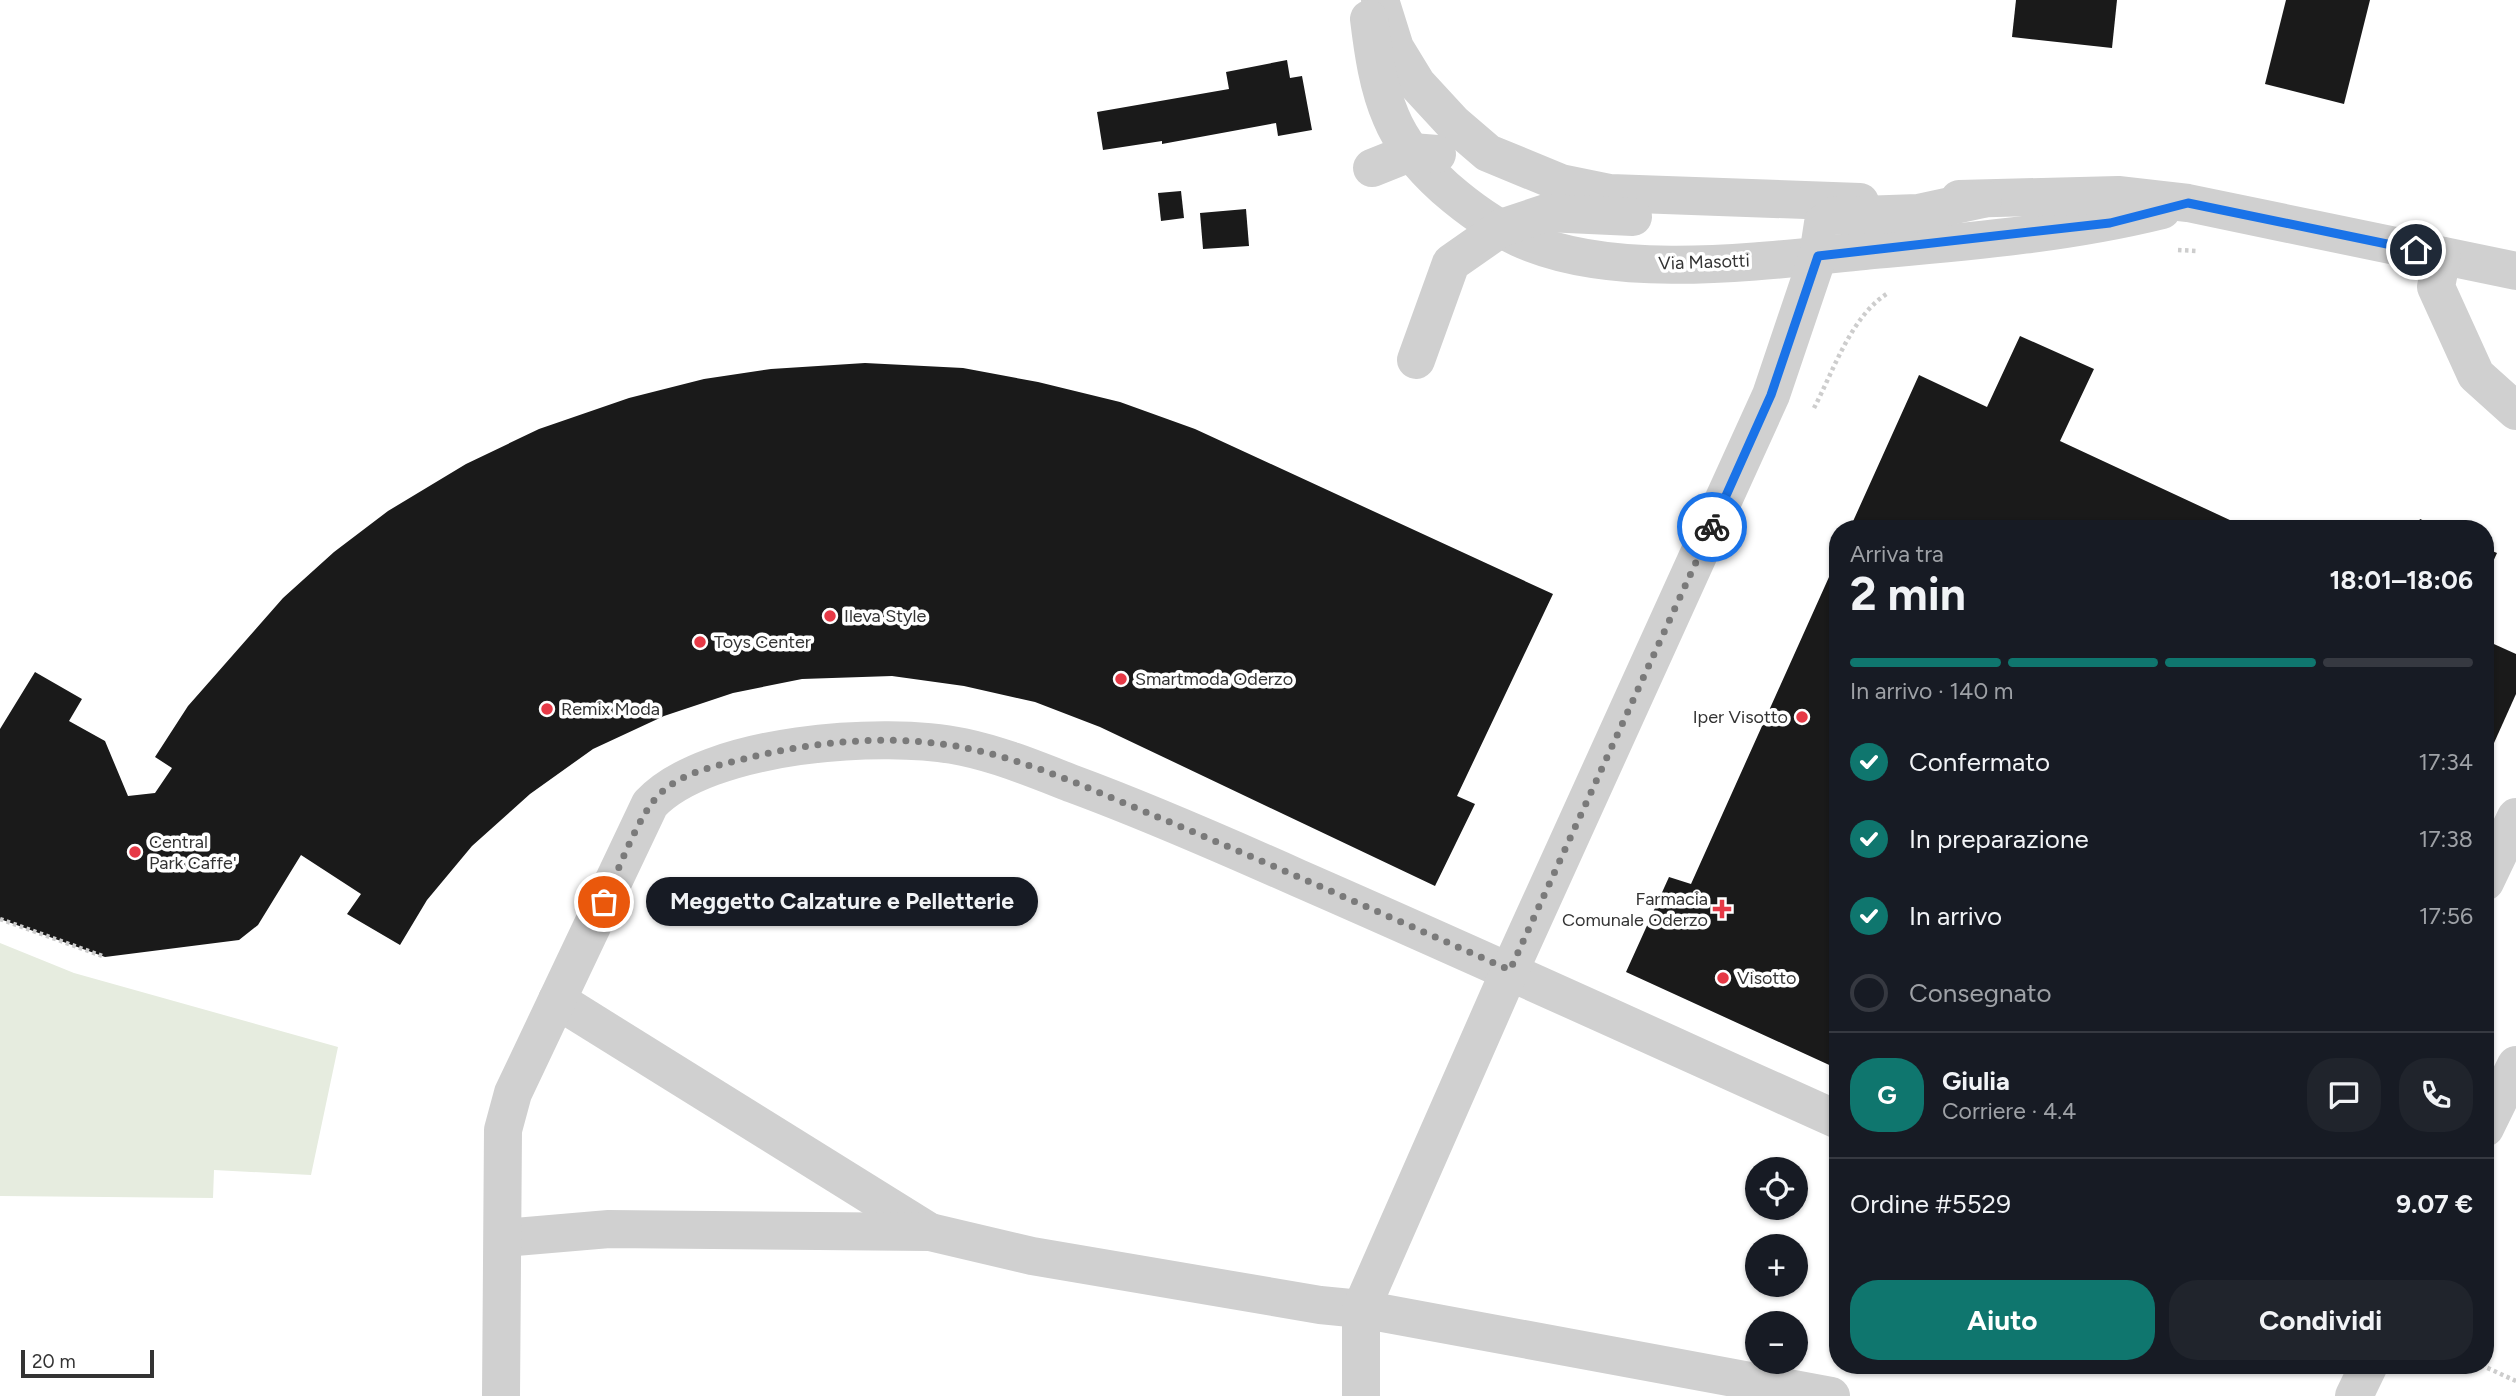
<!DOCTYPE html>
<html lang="it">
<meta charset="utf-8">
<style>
body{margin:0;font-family:Figtree,sans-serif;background:#20242c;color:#f1f3f6;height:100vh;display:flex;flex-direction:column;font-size:26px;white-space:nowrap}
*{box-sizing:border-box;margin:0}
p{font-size:23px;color:#9ea1a6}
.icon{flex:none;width:38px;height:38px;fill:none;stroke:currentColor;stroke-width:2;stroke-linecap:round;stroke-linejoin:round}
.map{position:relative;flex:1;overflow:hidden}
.panel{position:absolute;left:1829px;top:520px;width:665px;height:854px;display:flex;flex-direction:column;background:#171b24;border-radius:28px;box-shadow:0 2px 5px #0004}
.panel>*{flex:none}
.tools{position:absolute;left:1745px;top:1157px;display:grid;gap:14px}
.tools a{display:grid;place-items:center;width:63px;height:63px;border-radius:50%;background:#171b24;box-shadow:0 2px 5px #0004;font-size:35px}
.scale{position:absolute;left:21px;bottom:18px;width:133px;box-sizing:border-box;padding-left:7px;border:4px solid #333;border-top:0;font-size:19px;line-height:24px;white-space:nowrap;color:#333;-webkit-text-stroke:5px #fff;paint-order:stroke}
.pin{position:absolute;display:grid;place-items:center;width:60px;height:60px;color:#fff;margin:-30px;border:4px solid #fff;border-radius:50%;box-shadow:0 2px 7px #0007}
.courier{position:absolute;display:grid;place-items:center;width:70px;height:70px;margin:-35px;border:5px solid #1a73e8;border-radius:50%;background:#fff;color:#222;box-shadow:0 2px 9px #0007}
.bubble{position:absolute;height:49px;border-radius:24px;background:#171b24;box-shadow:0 2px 5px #0004;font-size:23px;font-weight:700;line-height:49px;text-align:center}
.summary em{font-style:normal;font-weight:700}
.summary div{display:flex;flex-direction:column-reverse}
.summary{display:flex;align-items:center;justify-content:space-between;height:119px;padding:0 21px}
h1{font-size:46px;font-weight:700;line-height:52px}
.bar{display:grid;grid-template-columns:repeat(4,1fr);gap:10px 7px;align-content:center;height:84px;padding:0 21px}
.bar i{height:9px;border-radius:5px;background:#363941}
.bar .current{background:#0f766e}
.bar p{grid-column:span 4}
.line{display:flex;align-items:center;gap:18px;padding:0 21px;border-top:2px solid #363941}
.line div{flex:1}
.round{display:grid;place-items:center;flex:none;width:74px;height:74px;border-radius:28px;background:#20242c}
ol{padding:0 21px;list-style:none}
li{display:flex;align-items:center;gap:21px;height:77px}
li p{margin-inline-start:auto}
li .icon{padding:7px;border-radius:50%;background:#0f766e;color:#fff;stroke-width:4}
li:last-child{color:#9ea1a6}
li i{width:38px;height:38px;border:4px solid #363941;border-radius:50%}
.primary-button{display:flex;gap:14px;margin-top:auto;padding:14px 21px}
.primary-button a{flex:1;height:80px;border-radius:28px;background:#0f766e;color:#fff;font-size:28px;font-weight:700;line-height:80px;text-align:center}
.primary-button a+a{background:#20242c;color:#f1f3f6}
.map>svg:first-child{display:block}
</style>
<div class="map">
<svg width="2516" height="1396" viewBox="0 0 2516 1396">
<rect width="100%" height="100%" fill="#fff"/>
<!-- green -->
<path fill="#e6ecdf" d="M0 943 74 973 338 1047 311 1175 214 1170 213 1198 0 1196Z"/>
<!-- building -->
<g fill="#1a1a1a">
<path d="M2016 0H2117L2112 48 2012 37Z"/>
<path d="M2286 0H2370L2344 104 2265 84Z"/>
<path d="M1287 60 1290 78 1302 76 1312 130 1278 136 1276 123 1162 144V141L1103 150 1097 112 1229 89 1226 72Z"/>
<path d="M1181 191 1184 218 1161 221 1158 193Z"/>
<path d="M1246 209 1249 246 1203 249 1200 213Z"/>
<path d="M2020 336 2094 369 2060 441 2247 528H1850L1919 375 1987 407Z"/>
<path d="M865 363 963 368 1038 382 1120 402 1195 429 1553 594 1457 796 1475 804 1435 886 1100 727 1035 702 964 686 892 676 802 679 733 693 664 716 593 749 530 794 472 846 427 900 400 945 347 914 361 894 301 855 258 925 239 940 105 957 0 919V729L35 672 82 699 69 721 105 741 128 796 155 793 172 768 155 757 188 706 283 598 334 552 388 511 466 464 539 429 629 398 704 379 771 369Z"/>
<path d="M2420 519 2441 528H2416Z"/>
<path d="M2485 548 2497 553 2485 579Z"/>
<path d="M1838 557V1069L1626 972 1669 877 1691 884Z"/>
<path d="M2485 640 2516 654V694L2485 763Z"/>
</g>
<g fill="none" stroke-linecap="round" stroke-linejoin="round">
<!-- path -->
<g stroke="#cdcdcd" stroke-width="4.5" stroke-dasharray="3.5 3.5" stroke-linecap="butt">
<path d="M2178 250 2197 251"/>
<path d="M1814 408C1834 370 1851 316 1888 293"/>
<path d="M0 919 105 957"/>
<path d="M2481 1365 2516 1381"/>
</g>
<!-- minor -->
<g stroke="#d0d0d0" stroke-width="38">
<path d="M1380 0 1395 48 1417 84 1453 123 1488 153 1561 183 1610 193 1860 202"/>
<path d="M1369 19C1373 52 1378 87 1391 117 1402 144 1424 169 1445 188 1468 208 1491 225 1519 238 1614 282 1762 261 1864 251 1963 242 2065 234 2162 210"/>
<path d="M1372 168 1412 152 1437 154"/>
<path d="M1959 199 2118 195 2188 203 2516 271"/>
<path d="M2442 256 2436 287 2476 375 2516 411"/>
<path d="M1416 360 1451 263 1501 228 1546 213 1633 217"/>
<path d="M2485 882 2516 817"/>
<path d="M557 1000 928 1231"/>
<path d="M2485 1128 2516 1065"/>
<path d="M503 1238 609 1229 930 1232 1032 1256 1320 1305 1361 1309 1831 1396"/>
<path d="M501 1396 503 1130 513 1093 650 804C707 743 884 730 963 747 1001 755 1037 770 1073 784 1149 812 1224 845 1298 878 1479 957 1658 1039 1838 1120"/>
<path d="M1361 1396V1309L1510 970 1771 395 1818 256 1823 223 1833 216 1918 213 1983 199"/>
<path d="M2354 1396 2369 1365"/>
</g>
</g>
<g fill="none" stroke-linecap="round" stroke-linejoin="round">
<!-- done -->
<path stroke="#7a7a7a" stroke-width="7" stroke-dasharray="0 12.6" d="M604 902C617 874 640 809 663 791 687 770 722 765 751 757 820 741 891 734 961 747 1027 759 1099 793 1160 818 1278 867 1394 919 1510 970L1712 527"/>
<!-- route -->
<path stroke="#1a73e8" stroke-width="9" d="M1712 527 1771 395 1818 256 2110 223 2188 203 2416 250"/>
</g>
<!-- markers -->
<g fill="#e63946" stroke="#fff" stroke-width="2.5">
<circle cx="830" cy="616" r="7"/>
<circle cx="700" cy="642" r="7"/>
<circle cx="1121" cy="679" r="7"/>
<circle cx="547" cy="709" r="7"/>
<circle cx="1802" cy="717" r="7"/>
<circle cx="135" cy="852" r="7"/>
<path d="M1718.5 898.5h7v7h7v7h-7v7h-7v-7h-7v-7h7z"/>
<circle cx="1723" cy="978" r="7"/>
</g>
<g text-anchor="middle" stroke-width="7" stroke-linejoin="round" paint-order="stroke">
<!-- street labels -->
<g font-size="18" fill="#333" stroke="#fff">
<text transform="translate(1704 262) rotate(-2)" y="6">Via Masotti</text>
</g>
<!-- poi labels -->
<g font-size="18" fill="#333" stroke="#fff" text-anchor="start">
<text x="844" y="622">Ileva Style</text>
<text x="714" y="648">Toys Center</text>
<text x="1135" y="685">Smartmoda Oderzo</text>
<text x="561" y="715">Remix Moda</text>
<text x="1788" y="723" text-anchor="end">Iper Visotto</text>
<text x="149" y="848">Central<tspan x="149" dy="21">Park Caffe'</tspan></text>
<text x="1708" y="905" text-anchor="end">Farmacia<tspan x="1708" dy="21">Comunale Oderzo</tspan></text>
<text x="1737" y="984">Visotto</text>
</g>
</g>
</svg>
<div class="tools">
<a><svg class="icon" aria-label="locate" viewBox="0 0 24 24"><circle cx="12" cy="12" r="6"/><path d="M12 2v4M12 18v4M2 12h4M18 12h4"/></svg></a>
<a>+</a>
<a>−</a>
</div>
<div class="scale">20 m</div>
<div class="pin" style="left:604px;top:902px;background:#ea580c"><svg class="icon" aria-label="bag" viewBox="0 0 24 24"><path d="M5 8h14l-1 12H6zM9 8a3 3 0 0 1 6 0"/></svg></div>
<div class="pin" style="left:2416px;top:250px;background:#1f2937"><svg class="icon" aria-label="home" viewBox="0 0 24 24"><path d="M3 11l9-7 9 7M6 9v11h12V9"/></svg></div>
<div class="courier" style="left:1712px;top:527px"><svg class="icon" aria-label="bike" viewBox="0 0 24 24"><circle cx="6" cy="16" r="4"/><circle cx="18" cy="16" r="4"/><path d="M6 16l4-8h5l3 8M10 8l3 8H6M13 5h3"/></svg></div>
<div class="bubble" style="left:646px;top:877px;width:392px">Meggetto Calzature e Pelletterie</div>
<section class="panel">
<div class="summary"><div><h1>2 min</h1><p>Arriva tra</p></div><em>18:01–18:06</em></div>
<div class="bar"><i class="current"></i><i class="current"></i><i class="current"></i><i></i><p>In arrivo · 140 m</p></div>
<ol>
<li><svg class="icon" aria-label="check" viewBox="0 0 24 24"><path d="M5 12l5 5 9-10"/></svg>Confermato<p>17:34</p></li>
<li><svg class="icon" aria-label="check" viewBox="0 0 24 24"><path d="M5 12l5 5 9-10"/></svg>In preparazione<p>17:38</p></li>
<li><svg class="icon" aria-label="check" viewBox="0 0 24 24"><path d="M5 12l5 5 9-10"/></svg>In arrivo<p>17:56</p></li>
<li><i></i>Consegnato</li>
</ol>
<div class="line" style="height:126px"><b class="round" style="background:#0f766e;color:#fff">G</b><div><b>Giulia</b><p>Corriere · 4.4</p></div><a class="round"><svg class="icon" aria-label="chat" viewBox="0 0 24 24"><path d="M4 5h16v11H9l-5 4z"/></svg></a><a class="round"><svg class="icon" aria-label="phone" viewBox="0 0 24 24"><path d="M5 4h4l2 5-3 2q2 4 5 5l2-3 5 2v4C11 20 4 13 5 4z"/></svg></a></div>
<div class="line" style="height:91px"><div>Ordine #5529</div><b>9.07 €</b></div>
<div class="primary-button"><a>Aiuto</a><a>Condividi</a></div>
</section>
</div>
